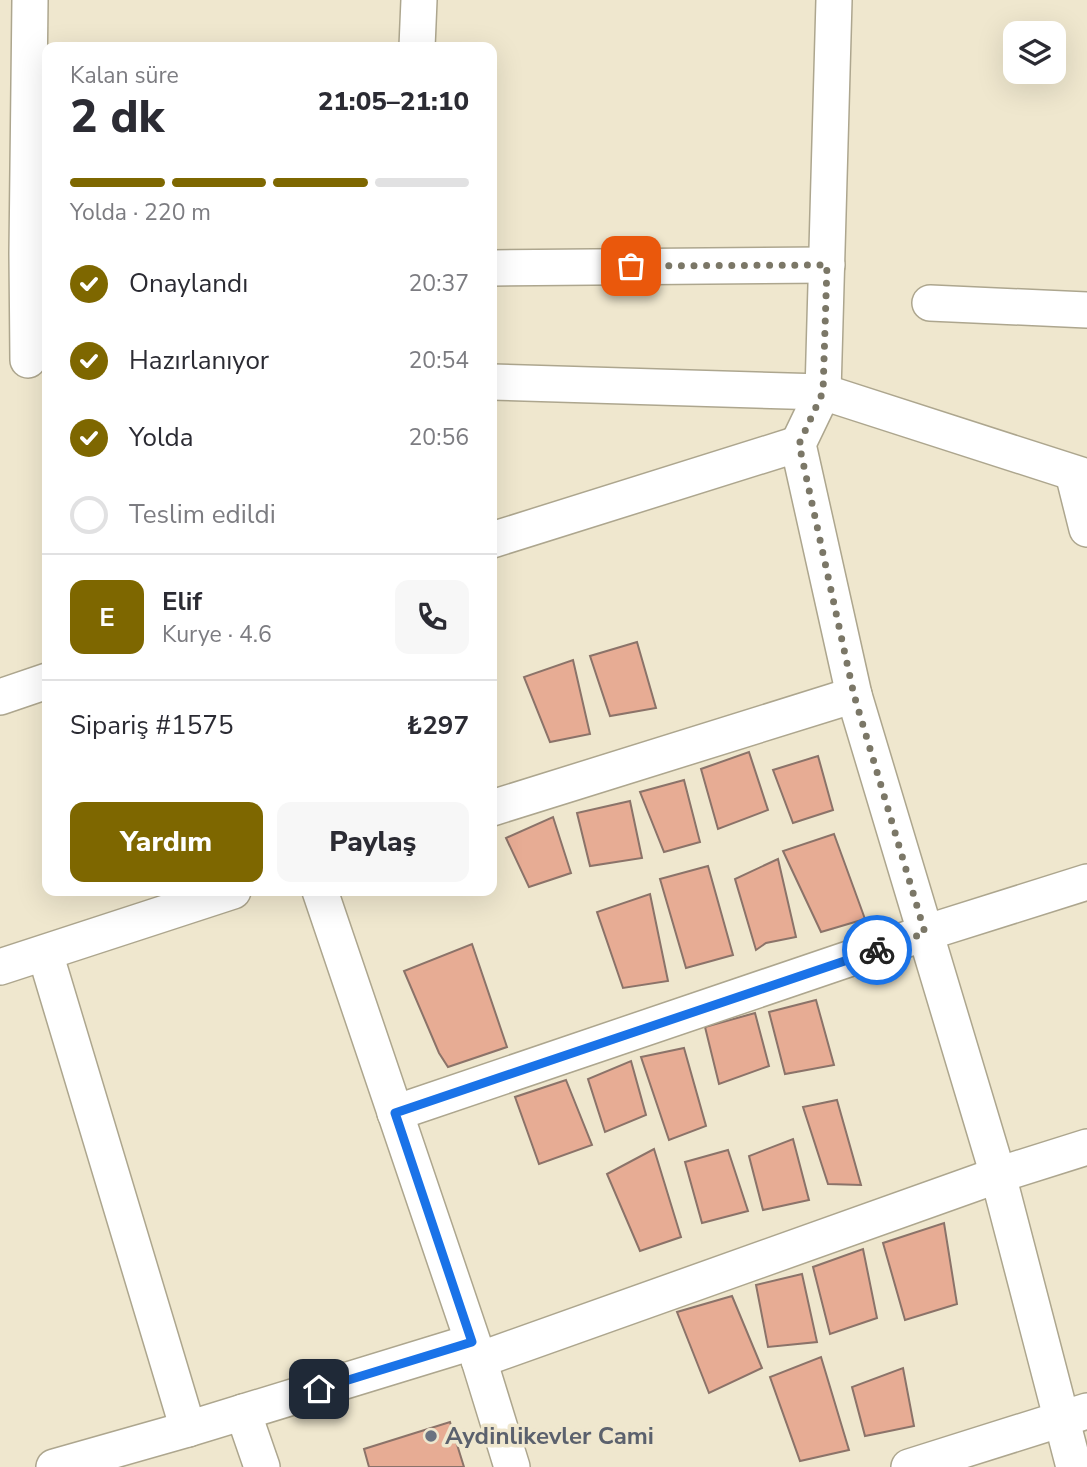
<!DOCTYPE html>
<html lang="tr">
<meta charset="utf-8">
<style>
body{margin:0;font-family:"Nunito Sans",sans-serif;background:#f7f7f7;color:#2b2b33;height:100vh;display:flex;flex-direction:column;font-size:26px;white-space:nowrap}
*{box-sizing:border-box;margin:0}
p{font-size:23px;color:#7c7c81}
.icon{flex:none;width:38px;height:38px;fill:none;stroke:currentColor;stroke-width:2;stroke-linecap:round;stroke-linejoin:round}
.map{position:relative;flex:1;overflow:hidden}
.side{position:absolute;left:42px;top:42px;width:455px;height:854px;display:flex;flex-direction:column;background:#fff;border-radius:14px;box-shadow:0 7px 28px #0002}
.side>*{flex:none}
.controls{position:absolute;left:1003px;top:21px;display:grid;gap:14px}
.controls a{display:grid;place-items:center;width:63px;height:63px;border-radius:14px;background:#fff;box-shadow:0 7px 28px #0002;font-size:35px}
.pin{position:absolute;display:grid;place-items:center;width:60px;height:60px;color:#fff;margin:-30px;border-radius:14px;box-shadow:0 4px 10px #0006}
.courier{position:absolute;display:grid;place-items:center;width:70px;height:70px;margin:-35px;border:5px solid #1a73e8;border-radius:50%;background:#fff;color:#222;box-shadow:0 2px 9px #0007}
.headline em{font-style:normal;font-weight:800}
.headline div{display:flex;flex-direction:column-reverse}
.headline{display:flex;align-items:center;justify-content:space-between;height:119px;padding:0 28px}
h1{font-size:46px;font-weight:800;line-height:52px}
.bar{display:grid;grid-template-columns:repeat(4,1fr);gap:10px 7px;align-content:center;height:84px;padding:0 28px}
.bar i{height:9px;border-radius:5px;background:#e1e1e2}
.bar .on{background:#7e6700}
.bar p{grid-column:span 4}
.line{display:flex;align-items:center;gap:18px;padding:0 28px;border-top:2px solid #e1e1e2}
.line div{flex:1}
.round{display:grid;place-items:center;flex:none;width:74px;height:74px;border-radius:14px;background:#f7f7f7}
ol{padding:0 28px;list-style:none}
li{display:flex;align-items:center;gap:21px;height:77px}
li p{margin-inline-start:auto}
li .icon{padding:7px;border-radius:50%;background:#7e6700;color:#fff;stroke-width:4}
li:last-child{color:#7c7c81}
li i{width:38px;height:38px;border:4px solid #e1e1e2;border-radius:50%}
.button{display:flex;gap:14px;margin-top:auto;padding:14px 28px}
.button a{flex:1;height:80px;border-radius:14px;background:#7e6700;color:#fff;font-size:28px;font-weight:800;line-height:80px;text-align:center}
.button a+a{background:#f7f7f7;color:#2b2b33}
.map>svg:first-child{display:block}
</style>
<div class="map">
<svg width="1087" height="1467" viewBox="0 0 1087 1467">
<rect width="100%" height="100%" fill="#efe7ce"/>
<!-- building -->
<g fill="#e7ac94" stroke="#8b7369" stroke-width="2">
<path d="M637 642 656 708 610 716 590 656Z"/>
<path d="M573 660 590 734 550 742 524 677Z"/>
<path d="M749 752 768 810 718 829 701 769Z"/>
<path d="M818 756 833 810 793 823 773 770Z"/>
<path d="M684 780 700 842 664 852 640 792Z"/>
<path d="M630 801 642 858 590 866 577 813Z"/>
<path d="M553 817 571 873 529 887 506 838Z"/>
<path d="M834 834 865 919 821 932 783 851Z"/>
<path d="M778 859 796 937 766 943 756 950 735 879Z"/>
<path d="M708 866 733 955 686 968 660 879Z"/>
<path d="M650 894 668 981 623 988 597 912Z"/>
<path d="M472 944 507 1047 448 1067 439 1053 404 971Z"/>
<path d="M816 1000 834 1065 785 1074 769 1012Z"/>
<path d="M755 1013 769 1066 719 1084 705 1027Z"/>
<path d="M684 1048 706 1126 669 1140 641 1057Z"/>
<path d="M631 1061 646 1115 605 1132 588 1079Z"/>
<path d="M566 1080 592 1145 539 1164 515 1097Z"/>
<path d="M837 1100 861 1185 828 1184 803 1107Z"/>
<path d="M793 1139 809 1200 763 1210 749 1156Z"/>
<path d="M654 1149 681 1237 640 1251 607 1174Z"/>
<path d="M728 1150 748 1211 702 1223 685 1162Z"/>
<path d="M944 1223 957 1304 905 1320 883 1243Z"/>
<path d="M863 1249 877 1318 830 1334 813 1267Z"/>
<path d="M802 1274 817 1342 768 1347 756 1285Z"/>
<path d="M732 1296 762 1368 709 1393 677 1312Z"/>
<path d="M821 1357 849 1450 800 1461 770 1377Z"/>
<path d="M903 1368 914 1426 865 1436 852 1387Z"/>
<path d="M450 1422 464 1467H369L364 1449Z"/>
</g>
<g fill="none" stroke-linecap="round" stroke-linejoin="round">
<!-- minor casing -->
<g stroke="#ada68e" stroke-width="38">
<g id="minor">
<path d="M834 0 823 392 798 444 854 695 998 1175 1074 1467"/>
<path d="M417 47 419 0"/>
<path d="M492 268 827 265"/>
<path d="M930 303 1087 310"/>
<path d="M28 360 27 253 30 0"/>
<path d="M492 382 823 392 1087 477"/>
<path d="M1073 473 1087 529"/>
<path d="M492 540 798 444"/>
<path d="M0 697 47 681"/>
<path d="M492 808 854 695"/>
<path d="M320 891 479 1360 512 1467"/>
<path d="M45 953 188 1429"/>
<path d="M0 967 233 891"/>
<path d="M395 1113 925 933 1087 882"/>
<path d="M479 1360 998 1175 1087 1147"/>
<path d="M243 1412 262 1467"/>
<path d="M54 1467 188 1429 472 1342"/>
<path d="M909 1467 1087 1411"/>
</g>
</g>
<!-- minor -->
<use href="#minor" stroke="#fff" stroke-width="35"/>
</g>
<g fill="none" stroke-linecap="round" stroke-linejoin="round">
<!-- done -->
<path stroke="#7b7767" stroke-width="7" stroke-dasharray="0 12.6" d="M631 266 827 265 823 392 799 444 854 695 925 933 877 950"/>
<!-- route -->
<path stroke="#1a73e8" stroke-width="9" d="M319 1389 472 1342 395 1113 877 950"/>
</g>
<!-- markers -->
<circle fill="#6b7280" stroke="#efe7ce" stroke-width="2.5" cx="431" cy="1436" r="7"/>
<g text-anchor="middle" stroke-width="7" stroke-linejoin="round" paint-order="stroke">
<!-- worship labels -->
<g font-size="24" font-weight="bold" fill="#5b616d" stroke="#efe7ce" text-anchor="start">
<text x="445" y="1444">Aydinlikevler Cami</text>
</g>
</g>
</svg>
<div class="controls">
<a><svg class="icon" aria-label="layers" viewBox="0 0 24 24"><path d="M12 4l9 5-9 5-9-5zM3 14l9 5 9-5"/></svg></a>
</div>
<div class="pin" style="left:631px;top:266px;background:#ea580c"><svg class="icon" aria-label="bag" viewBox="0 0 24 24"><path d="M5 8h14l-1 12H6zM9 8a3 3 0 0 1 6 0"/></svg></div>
<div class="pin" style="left:319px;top:1389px;background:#1f2937"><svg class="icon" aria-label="home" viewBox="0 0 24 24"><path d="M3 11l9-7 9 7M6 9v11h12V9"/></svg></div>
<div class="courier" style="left:877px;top:950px"><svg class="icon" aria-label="bike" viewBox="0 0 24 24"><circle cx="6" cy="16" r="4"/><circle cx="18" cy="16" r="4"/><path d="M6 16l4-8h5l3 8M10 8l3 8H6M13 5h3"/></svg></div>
<section class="side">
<div class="headline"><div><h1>2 dk</h1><p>Kalan süre</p></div><em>21:05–21:10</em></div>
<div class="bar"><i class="on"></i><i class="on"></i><i class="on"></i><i></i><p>Yolda · 220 m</p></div>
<ol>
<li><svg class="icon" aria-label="check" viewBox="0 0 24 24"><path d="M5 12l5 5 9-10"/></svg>Onaylandı<p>20:37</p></li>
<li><svg class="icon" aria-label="check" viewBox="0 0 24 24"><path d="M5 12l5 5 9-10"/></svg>Hazırlanıyor<p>20:54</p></li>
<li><svg class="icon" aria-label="check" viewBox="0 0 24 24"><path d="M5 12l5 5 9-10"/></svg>Yolda<p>20:56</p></li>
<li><i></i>Teslim edildi</li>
</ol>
<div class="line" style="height:126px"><b class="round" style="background:#7e6700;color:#fff">E</b><div><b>Elif</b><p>Kurye · 4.6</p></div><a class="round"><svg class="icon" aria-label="phone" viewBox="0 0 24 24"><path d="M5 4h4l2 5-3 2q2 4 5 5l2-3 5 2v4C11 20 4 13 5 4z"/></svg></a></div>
<div class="line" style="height:91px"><div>Sipariş #1575</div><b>₺297</b></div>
<div class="button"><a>Yardım</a><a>Paylaş</a></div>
</section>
</div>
